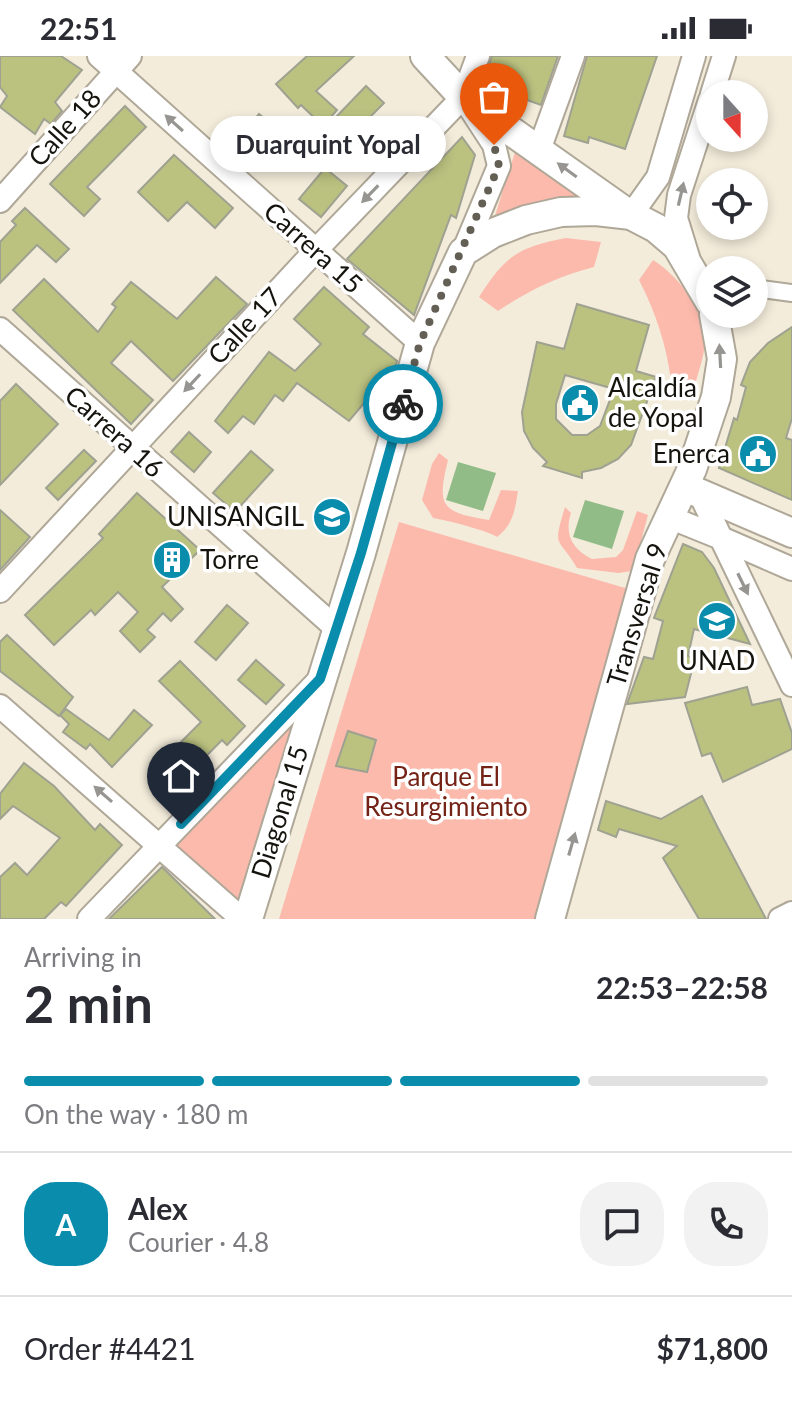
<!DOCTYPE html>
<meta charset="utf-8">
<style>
body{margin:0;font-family:Lato,sans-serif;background:#f2f2f3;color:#2b2b33;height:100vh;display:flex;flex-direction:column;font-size:30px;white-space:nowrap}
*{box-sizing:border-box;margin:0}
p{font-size:26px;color:#7c7c81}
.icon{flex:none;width:44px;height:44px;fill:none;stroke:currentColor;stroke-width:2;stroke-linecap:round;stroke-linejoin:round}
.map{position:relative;height:863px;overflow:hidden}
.sheet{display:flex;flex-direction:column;background:#fff;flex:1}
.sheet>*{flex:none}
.needle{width:52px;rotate:159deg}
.tools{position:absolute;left:696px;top:24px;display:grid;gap:16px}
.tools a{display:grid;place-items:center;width:72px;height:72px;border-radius:50%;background:#fff;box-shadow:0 4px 12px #0003;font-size:40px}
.pin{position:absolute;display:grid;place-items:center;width:68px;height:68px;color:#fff;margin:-82px -34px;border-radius:50% 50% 50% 0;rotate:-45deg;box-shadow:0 0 8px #0007}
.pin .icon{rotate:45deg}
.courier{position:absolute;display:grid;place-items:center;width:80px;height:80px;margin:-40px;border:6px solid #0a8dad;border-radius:50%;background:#fff;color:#222;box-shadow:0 2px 10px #0007}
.bubble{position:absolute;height:56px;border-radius:28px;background:#fff;box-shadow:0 4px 12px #0003;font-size:26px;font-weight:700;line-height:56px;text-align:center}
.headline em{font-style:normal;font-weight:700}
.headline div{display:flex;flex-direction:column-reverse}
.headline{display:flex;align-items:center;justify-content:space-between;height:136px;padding:0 24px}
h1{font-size:52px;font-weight:700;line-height:60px}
.bar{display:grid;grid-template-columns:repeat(4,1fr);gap:12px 8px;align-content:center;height:96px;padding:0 24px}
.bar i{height:10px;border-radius:6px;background:#e1e1e2}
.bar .on{background:#0a8dad}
.bar p{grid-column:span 4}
.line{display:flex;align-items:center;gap:20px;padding:0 24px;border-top:2px solid #e1e1e2}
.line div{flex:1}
.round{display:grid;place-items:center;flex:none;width:84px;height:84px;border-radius:32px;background:#f2f2f3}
.status{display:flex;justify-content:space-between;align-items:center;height:56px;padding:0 40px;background:#fff;direction:ltr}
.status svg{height:22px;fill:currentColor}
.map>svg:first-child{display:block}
</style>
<div class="status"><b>22:51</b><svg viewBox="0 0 49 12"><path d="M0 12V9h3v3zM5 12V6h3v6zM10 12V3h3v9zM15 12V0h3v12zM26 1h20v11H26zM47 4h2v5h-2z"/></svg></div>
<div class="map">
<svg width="792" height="863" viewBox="0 0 792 863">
<rect width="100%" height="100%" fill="#f3ecdb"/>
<!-- green -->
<g fill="#fcbaad">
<path d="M516 93 582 143 493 166Z"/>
<path d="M566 182 601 186 594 211C559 220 529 234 498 255L479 241C505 200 518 191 566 182Z"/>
<path d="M653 204C677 219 702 250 705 280 706 296 699 313 695 329L671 324C666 288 656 257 639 224Z"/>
<path d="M439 397 448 404C437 450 440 456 489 464L501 434 518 435C515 454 513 469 497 481 489 475 446 464 433 462L422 444 432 408Z"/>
<path d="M565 451 571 457C564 478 572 493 592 503L616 501 623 494 637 455 648 459 633 515 618 517 577 512C558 479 552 494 565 451Z"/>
<path d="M399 466 632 534 542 863H279Z"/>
<path d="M295 664 239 850 172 790Z"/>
</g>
<!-- water -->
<g fill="#91bc87">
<path d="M458 406 496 417 483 455 446 444Z"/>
<path d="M585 444 624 455 612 493 573 481Z"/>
</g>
<!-- building -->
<g fill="#bbc280" stroke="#9fa191" stroke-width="2" fill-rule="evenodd">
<path d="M0 0H61L82 14 55 46 62 55 51 68 44 63 35 78 0 51 7 40 0 31Z"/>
<path d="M307 0H354L316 35 337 54 323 70 301 49 298 52 276 28Z"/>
<path d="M492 0H558L541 49 519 41 520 37 485 21Z"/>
<path d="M587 0H657L625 93 589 81 588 87 564 80Z"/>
<path d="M366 30 384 47 369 62 395 85 380 101 337 60Z"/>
<path d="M125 50 146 71 87 131 100 143 84 160 50 128Z"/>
<path d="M259 58 279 74 260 98 240 81Z"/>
<path d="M462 81 475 99 456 162 451 159 414 259 347 203Z"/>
<path d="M174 99 233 152 215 172 187 146 168 165 138 136Z"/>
<path d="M325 112 347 130 321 161 299 143Z"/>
<path d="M25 152 69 193 56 206 37 189 0 227V186L16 169 12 165Z"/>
<path d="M216 221 247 248 173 325 131 285 111 307 153 344 131 368 13 254 44 223 98 276 116 251 112 248 131 226 177 263Z"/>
<path d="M324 231 369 271 363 278 397 305 396 309 349 365 297 327 283 345 275 339 254 368 243 360 228 377 215 365 269 296 295 315 321 288 294 263Z"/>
<path d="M577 248 649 269 636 315 656 321 631 389 618 403 601 412 582 416V422L543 410 547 406 533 392 524 375 522 356 537 286 564 293ZM565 319 614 333 600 370 587 379H572L556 363V348Z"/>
<path d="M792 271V362L786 382 792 384V444L719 412 734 362 737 364 746 331 741 329 750 306 768 287Z"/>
<path d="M16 328 58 368 0 429V345Z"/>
<path d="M189 376 211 396 194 416 171 396Z"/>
<path d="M84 394 96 405 58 444 46 432Z"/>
<path d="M251 395 273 414 235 456 213 437Z"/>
<path d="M137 437 200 494 162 531 183 553 171 565 163 557 147 574 155 581 140 596 120 575 138 556 118 536 95 559 91 554 54 589 25 559 103 482 99 478Z"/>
<path d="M0 454 30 481 0 514Z"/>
<path d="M683 488 702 496 714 512 750 588 694 573 688 600 695 602 685 641 627 648 644 601 653 603 663 565 654 562Z"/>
<path d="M227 549 248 567 216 604 195 586Z"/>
<path d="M7 579 73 641 59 660 0 615V586Z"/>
<path d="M256 604 284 629 266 648 238 624Z"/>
<path d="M180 605 245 670 227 689 222 684 173 734 160 721 180 701 173 694 201 666 159 625Z"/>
<path d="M747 631 752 649 780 643 792 677V693L723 726 711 697 702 700 685 647Z"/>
<path d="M66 653 109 684 134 654 152 669 112 711 90 688 86 693 63 676 69 668 60 659Z"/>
<path d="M348 675 376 684 367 716 336 710Z"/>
<path d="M24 707 54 730 95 774 100 768 122 789 66 850 61 846 44 863H0V821L15 807 27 819 60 782 13 750 0 763V738Z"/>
<path d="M702 740 718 772 766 863H699L663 802 677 790 619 773 616 781 598 774 606 745 661 763Z"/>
<path d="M162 811 215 863H109Z"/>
</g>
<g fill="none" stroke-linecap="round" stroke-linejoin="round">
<!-- pedestrian casing -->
<g stroke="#afa797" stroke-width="20">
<path id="pedestrian" d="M754 232 792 237"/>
</g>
<!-- minor casing -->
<g stroke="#afa797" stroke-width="26">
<g id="minor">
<path d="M99 0 420 287"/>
<path d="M712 38 724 0"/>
<path d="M539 94 573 0"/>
<path d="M0 145 130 0"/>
<path d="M631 159 658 121 694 0"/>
<path d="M463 196 499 110 494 89 468 49"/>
<path d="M688 201 676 162 679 139 710 44"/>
<path d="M0 273 337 573"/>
<path d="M700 438 721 482 792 513"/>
<path d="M669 461 721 482 792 629"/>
<path d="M0 535 316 194 463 41 478 0"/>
<path d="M0 650 242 863"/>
<path d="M89 863 320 623"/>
<path d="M780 863 792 857"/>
</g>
</g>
<!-- tertiary casing -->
<g stroke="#afa797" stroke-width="32">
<g id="tertiary">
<path d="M425 0 463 41 627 157"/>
<path d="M685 431 792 477"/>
<path d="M248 863 361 497 420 287 463 196 493 177 526 164 561 156 596 155 631 159 656 172 677 190 710 246"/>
<path d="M550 863 650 503 692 413 716 341 722 303 714 258"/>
</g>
</g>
<!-- pedestrian -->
<use href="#pedestrian" stroke="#fff" stroke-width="16"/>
<!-- minor -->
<use href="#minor" stroke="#fff" stroke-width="22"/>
<!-- tertiary -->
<use href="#tertiary" stroke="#fff" stroke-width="28"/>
</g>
<!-- one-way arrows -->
<defs><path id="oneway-solid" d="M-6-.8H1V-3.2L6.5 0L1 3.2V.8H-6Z" transform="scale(2)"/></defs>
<g fill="#969592">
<use href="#oneway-solid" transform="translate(174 67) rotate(-138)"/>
<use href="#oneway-solid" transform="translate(567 114) rotate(-144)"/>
<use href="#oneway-solid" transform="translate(370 138) rotate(134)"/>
<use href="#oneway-solid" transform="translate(681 138) rotate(-77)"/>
<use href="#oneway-solid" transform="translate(720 300) rotate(-93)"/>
<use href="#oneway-solid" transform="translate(192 327) rotate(133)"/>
<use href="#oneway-solid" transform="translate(743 528) rotate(64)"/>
<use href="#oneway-solid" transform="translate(103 738) rotate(-139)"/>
<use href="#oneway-solid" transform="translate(572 788) rotate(-74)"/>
</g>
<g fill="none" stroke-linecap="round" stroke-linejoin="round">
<!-- done -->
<path stroke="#635f55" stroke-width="8" stroke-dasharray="0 14.4" d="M403 348 420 287 499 110 494 89"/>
<!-- route -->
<path stroke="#0a8dad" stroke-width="10" d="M181 768 320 623 361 497 403 348"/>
</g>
<!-- icons -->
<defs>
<g id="civic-disc" transform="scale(2)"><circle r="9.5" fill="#0a8dad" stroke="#fff"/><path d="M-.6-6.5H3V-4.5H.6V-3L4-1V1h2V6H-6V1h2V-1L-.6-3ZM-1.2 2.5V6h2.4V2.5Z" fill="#fff"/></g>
<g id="university-disc" transform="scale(2)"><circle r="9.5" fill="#0a8dad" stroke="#fff"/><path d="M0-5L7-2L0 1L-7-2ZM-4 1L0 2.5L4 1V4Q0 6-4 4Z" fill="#fff"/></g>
<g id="building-disc" transform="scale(2)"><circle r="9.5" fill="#0a8dad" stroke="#fff"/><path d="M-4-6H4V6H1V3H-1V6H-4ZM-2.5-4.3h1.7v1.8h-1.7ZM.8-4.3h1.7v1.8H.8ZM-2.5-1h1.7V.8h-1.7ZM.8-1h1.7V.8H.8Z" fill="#fff"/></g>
</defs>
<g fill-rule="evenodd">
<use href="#civic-disc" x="580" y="347"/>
<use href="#civic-disc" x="758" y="398"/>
<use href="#university-disc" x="332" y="461"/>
<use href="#building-disc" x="172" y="504"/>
<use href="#university-disc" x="717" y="565"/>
</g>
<g text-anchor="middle" stroke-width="7" stroke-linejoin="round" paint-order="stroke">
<!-- street labels -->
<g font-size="26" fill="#15130d" stroke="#fff">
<text transform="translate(65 72) rotate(-48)" y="9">Calle 18</text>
<text transform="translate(313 192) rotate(42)" y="9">Carrera 15</text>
<text transform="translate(245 270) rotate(-47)" y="9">Calle 17</text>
<text transform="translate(114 376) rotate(42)" y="9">Carrera 16</text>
<text transform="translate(637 559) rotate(-73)" y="9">Transversal 9</text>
<text transform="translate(280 756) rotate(-73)" y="9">Diagonal 15</text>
</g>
<!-- poi labels -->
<g font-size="26" fill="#15130d" stroke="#fff" text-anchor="start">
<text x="608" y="341">Alcaldía<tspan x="608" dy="30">de Yopal</tspan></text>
<text x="730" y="407" text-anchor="end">Enerca</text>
<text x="304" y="470" text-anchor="end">UNISANGIL</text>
<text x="200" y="513">Torre</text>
<text x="717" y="614" text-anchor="middle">UNAD</text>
</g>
<!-- park labels -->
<g font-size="26" fill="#732215" stroke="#fff">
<text x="446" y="730">Parque El<tspan x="446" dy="30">Resurgimiento</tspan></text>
</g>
</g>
</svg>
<div class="tools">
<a><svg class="needle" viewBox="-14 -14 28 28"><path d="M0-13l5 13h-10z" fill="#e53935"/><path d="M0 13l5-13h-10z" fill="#7c7c81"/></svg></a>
<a><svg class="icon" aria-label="locate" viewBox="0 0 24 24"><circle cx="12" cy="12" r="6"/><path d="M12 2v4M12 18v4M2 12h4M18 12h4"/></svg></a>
<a><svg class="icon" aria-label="layers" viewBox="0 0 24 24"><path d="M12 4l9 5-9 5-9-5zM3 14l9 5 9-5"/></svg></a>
</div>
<div class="pin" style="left:494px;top:89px;background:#ea580c"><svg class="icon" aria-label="bag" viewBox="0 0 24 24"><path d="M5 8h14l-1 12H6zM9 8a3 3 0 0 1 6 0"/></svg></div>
<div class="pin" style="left:181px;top:768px;background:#1f2937"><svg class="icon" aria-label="home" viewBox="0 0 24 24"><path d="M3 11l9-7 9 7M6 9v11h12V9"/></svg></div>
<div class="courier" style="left:403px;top:348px"><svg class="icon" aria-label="bike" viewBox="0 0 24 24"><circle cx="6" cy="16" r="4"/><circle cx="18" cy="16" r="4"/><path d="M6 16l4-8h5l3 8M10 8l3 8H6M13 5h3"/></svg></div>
<div class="bubble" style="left:210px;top:60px;width:236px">Duarquint Yopal</div>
</div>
<section class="sheet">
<div class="headline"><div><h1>2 min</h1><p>Arriving in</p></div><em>22:53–22:58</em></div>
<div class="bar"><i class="on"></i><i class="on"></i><i class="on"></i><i></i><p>On the way · 180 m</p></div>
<div class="line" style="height:144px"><b class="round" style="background:#0a8dad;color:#fff">A</b><div><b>Alex</b><p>Courier · 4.8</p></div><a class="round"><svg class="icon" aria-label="chat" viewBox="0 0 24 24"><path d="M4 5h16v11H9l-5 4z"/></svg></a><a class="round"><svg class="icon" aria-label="phone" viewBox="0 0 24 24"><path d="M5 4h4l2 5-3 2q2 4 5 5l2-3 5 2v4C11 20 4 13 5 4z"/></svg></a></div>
<div class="line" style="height:104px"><div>Order #4421</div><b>$71,800</b></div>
</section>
